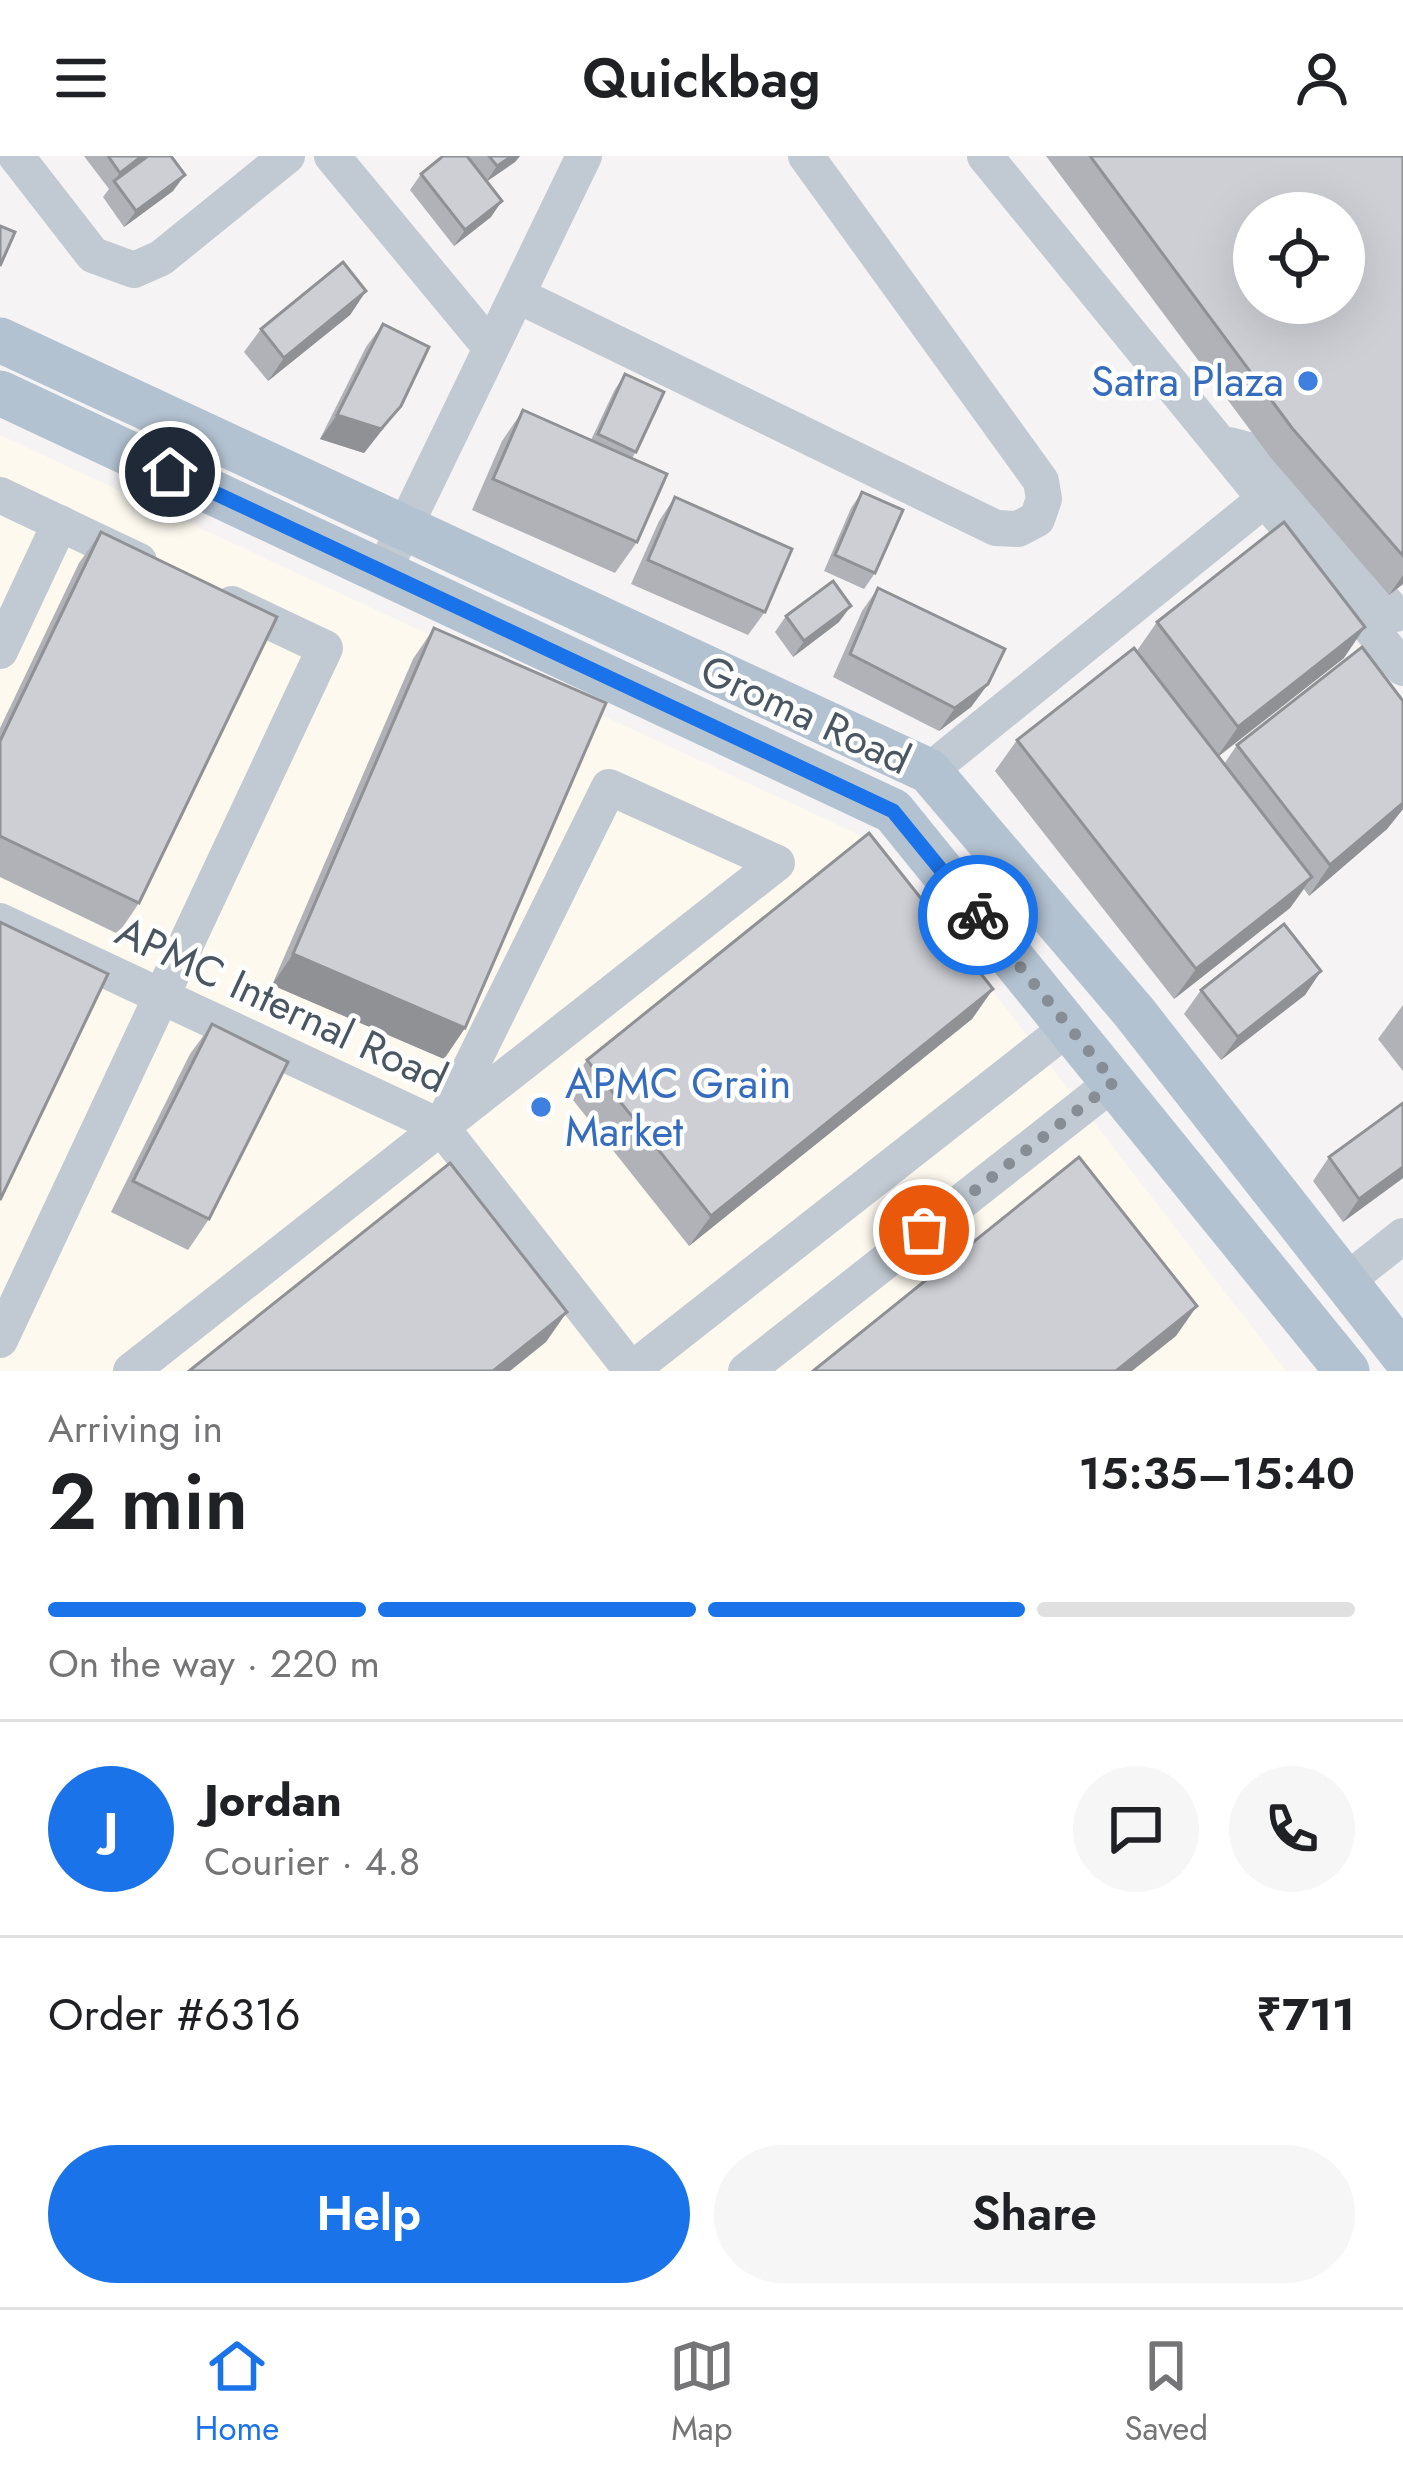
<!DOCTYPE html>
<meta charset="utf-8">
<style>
body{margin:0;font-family:Jost,sans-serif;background:#f6f6f6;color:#202124;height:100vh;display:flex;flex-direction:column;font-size:45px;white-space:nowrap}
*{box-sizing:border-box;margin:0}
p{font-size:39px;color:#757577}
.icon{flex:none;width:66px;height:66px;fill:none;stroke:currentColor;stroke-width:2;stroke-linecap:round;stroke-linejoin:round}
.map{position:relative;height:1215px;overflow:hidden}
.details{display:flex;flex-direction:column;background:#fff;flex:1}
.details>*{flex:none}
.fabs{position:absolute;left:1233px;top:36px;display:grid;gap:24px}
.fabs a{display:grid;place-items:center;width:132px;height:132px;border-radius:50%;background:#fff;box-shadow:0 12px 48px #0002;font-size:60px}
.pin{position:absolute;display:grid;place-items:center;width:102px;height:102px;color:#fff;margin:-51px;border:6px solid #fff;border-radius:50%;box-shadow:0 3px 12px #0007}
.courier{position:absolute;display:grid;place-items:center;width:120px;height:120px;margin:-60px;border:9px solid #1a73e8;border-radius:50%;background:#fff;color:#222;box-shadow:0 3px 15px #0007}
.overview em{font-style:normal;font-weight:600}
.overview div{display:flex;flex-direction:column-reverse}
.overview{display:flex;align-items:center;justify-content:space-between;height:204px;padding:0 48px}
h1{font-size:78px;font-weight:600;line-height:90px}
.bar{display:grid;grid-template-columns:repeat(4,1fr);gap:18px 12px;align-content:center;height:144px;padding:0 48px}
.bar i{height:15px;border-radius:9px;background:#e0e0e0}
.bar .on{background:#1a73e8}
.bar p{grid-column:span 4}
.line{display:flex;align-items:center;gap:30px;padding:0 48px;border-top:3px solid #e0e0e0}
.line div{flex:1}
.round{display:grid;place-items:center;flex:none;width:126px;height:126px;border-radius:63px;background:#f6f6f6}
.primary-button{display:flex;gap:24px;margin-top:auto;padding:24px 48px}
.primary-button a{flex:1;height:138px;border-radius:72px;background:#1a73e8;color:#fff;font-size:48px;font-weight:600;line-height:138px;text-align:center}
.primary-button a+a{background:#f6f6f6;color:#202124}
header{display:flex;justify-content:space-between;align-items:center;height:156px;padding:0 48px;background:#fff;font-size:54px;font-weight:600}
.dock{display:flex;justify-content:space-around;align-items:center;height:168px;border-top:3px solid #e0e0e0;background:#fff;font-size:33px;color:#757577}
.dock a{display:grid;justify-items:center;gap:6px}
.dock .on{color:#1a73e8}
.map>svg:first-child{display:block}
</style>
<header><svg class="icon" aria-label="menu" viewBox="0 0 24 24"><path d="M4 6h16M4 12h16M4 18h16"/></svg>Quickbag<svg class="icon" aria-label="person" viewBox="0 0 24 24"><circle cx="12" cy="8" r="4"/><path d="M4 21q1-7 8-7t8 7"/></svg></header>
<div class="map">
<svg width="1403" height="1215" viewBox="0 0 1403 1215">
<rect width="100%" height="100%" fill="#f5f3f3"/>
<!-- commercial -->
<path fill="#fdf9ef" d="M0 279 879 688 1286 1215H0Z"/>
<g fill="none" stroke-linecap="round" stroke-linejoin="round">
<!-- minor -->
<g stroke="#c1cad2" stroke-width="36">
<path d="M16 0 93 99 134 114 161 102 287 0"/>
<path d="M332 0 491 192"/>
<path d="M985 0 1403 512"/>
<path d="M517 139 996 372 1018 373 1037 363 1044 343 1041 325 806 0"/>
<path d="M1229 289 1259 297 1395 458"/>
<path d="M0 339 139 405"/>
<path d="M383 416 584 0"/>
<path d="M0 495 60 367"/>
<path d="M929 615 1265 343"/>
<path d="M0 765 441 971 632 1215"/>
<path d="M1345 1126 1403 1080"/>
<path d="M0 1184 325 492 232 448"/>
<path d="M131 1215 777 707 609 631 441 971"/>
<path d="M630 1215 1070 870"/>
<path d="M746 1215 1115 925"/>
</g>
<!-- major -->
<g stroke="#b3c2d1" stroke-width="45">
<path d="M0 184 929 615 1134 856 1403 1199"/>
<path d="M0 237 893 655 1347 1215"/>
</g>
</g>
<!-- wall -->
<g fill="#b0b2b7">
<path d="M84 0H171L173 35 124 71 103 41 109 33Z"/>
<path d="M443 0H520L515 6 487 25 491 61 454 90 410 34 421 18Z"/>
<path d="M1046 0H1403V428L1389 439 1271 302Z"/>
<path d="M366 135 350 159 268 225 244 196 261 173Z"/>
<path d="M383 168 401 250 364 297 320 283 366 191Z"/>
<path d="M625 218 636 296 632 302 637 386 615 417 472 354 502 285 523 254 591 284 614 235Z"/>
<path d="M862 336 875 417 864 433 824 415 851 352Z"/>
<path d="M675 341 765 456 748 479 631 428 659 365Z"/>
<path d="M101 376 139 747 118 778 0 721V572L79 407Z"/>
<path d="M878 432 988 528 971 551 939 575 833 521 862 455Z"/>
<path d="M786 460 839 466 793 501 775 476Z"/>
<path d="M1157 466 1344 502 1218 601 1224 608 1237 589 1403 545V653L1387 673 1309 740 1304 733 1290 752 1174 843 995 615 1017 584 1136 496Z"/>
<path d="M434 472 465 872 444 903 272 829 413 503Z"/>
<path d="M1321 815 1305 839 1221 904 1184 858 1201 834Z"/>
<path d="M993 833 972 863 689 1090 565 934 587 904Z"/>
<path d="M1403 849V915L1378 883Z"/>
<path d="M212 868 209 1063 188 1094 111 1056 190 898Z"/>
<path d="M1403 947V1022L1343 1066 1313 1025 1329 1001Z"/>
</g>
<!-- shaded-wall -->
<g fill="#909195">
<path d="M142 0H150L114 25 120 17Z"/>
<path d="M512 0H520L515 6 486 26 497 10Z"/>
<path d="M185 19 173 35 124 71 136 55Z"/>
<path d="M502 45 491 61 454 90 465 74Z"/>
<path d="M366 135 350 159 268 225 284 202Z"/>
<path d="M401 250 364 297 320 283 337 259Z"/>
<path d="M1403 419V428L1389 439Z"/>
<path d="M851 450 839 466 793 501 804 485Z"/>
<path d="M1365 471 1344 502 1217 601 1238 571Z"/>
<path d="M988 528 971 551 939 575 955 552Z"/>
<path d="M1403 647V653L1387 673 1309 740 1330 709Z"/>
<path d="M1312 721 1290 752 1174 843 1196 813Z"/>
<path d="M293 798 465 872 444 903 272 829Z"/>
<path d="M1321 815 1305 839 1221 904 1238 881Z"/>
<path d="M993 833 972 863 689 1090 711 1060Z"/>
<path d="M1403 1011V1022L1343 1066 1359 1043Z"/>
<path d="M1197 1150 1176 1180 1132 1215H1116Z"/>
<path d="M567 1156 546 1186 510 1215H493Z"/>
</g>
<!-- building -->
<g fill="#cdcfd5" stroke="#909195" stroke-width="3" fill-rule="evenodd">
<path d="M108 0H142L120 17Z"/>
<path d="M148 0H171L185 19 136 55 114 25Z"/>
<path d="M443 0H467L502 45 465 74 421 18Z"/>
<path d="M489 0H512L497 10Z"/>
<path d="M1090 0H1403V400L1292 272ZM1254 57H1344V147H1254Z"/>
<path d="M0 70 15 76 0 110Z"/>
<path d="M343 106 366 135 284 202 261 173Z"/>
<path d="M383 168 429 191 401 250 381 273 337 259Z"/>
<path d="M625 218 664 236 636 296 598 278Z"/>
<path d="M523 254 667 318 637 386 493 323Z"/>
<path d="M862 336 903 354 875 417 835 399Z"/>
<path d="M675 341 792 393 765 456 648 404Z"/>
<path d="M1284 366 1365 471 1238 571 1157 466Z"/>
<path d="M101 376 277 461 139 747 0 680V585Z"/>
<path d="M833 425 851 450 804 485 786 460Z"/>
<path d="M878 432 1005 493 988 528 955 552 850 498Z"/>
<path d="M434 472 606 547 465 872 293 798Z"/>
<path d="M1362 491 1403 545V647L1330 709 1237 589Z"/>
<path d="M1134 492 1312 721 1196 813 1017 584Z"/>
<path d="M869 677 993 833 711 1060 587 904Z"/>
<path d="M0 766 108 818 0 1044Z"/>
<path d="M1284 768 1321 815 1238 881 1201 834Z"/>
<path d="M212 868 288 906 209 1063 133 1025Z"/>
<path d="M1403 947V1011L1359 1043 1329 1001Z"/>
<path d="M1079 1001 1197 1150 1116 1215H813Z"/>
<path d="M450 1007 567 1156 493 1215H189Z"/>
</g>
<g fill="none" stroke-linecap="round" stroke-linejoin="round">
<!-- done -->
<path stroke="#868d94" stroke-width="12" stroke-dasharray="0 21.6" d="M924 1074 1114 926 978 759"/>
<!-- route -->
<path stroke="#1a73e8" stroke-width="15" d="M170 316 893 655 978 759"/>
</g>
<!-- markers -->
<g fill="#3f7fe0" stroke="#fff" stroke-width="4.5">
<circle cx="1308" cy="225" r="12"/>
<circle cx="541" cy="951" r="12"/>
</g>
<g text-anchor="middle" stroke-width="9" stroke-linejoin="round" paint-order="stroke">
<!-- shop labels -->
<g font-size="42" fill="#366cbe" stroke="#fff" text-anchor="end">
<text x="1284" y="240">Satra Plaza</text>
<text x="565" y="942" text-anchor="start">APMC Grain<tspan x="565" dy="48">Market</tspan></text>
</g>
<!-- street labels -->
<g font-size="42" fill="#4a5661" stroke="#fff">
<text transform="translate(806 558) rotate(25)" y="15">Groma Road</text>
<text transform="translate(282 848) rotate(25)" y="15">APMC Internal Road</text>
</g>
</g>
</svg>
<div class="fabs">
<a><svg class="icon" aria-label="locate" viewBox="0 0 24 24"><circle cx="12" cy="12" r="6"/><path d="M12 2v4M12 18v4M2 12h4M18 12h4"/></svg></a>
</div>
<div class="pin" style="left:924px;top:1074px;background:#ea580c"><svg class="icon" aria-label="bag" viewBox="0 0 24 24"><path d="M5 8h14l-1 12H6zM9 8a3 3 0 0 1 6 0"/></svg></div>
<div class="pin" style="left:170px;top:316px;background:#1f2937"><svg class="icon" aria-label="home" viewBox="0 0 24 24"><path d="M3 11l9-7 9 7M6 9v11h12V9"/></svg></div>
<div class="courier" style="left:978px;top:759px"><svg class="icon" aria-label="bike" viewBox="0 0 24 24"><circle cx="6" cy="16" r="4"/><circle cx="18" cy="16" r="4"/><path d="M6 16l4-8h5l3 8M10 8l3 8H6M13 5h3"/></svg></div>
</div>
<section class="details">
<div class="overview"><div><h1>2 min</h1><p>Arriving in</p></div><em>15:35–15:40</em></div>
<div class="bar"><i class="on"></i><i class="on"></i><i class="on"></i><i></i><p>On the way · 220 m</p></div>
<div class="line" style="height:216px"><b class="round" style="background:#1a73e8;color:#fff">J</b><div><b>Jordan</b><p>Courier · 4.8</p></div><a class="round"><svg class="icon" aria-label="chat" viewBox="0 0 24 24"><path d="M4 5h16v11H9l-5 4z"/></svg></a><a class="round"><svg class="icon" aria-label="phone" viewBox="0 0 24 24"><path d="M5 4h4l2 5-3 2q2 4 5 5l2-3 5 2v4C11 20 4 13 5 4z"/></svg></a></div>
<div class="line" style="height:156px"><div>Order #6316</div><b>₹711</b></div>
<div class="primary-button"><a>Help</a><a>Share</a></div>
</section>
<nav class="dock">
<a class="on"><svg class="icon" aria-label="home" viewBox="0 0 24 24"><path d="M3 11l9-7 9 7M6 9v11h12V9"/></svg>Home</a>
<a><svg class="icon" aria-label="map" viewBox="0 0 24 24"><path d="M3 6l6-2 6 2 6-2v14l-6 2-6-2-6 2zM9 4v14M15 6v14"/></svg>Map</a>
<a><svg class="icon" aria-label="saved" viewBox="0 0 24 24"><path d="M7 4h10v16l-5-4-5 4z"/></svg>Saved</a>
</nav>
